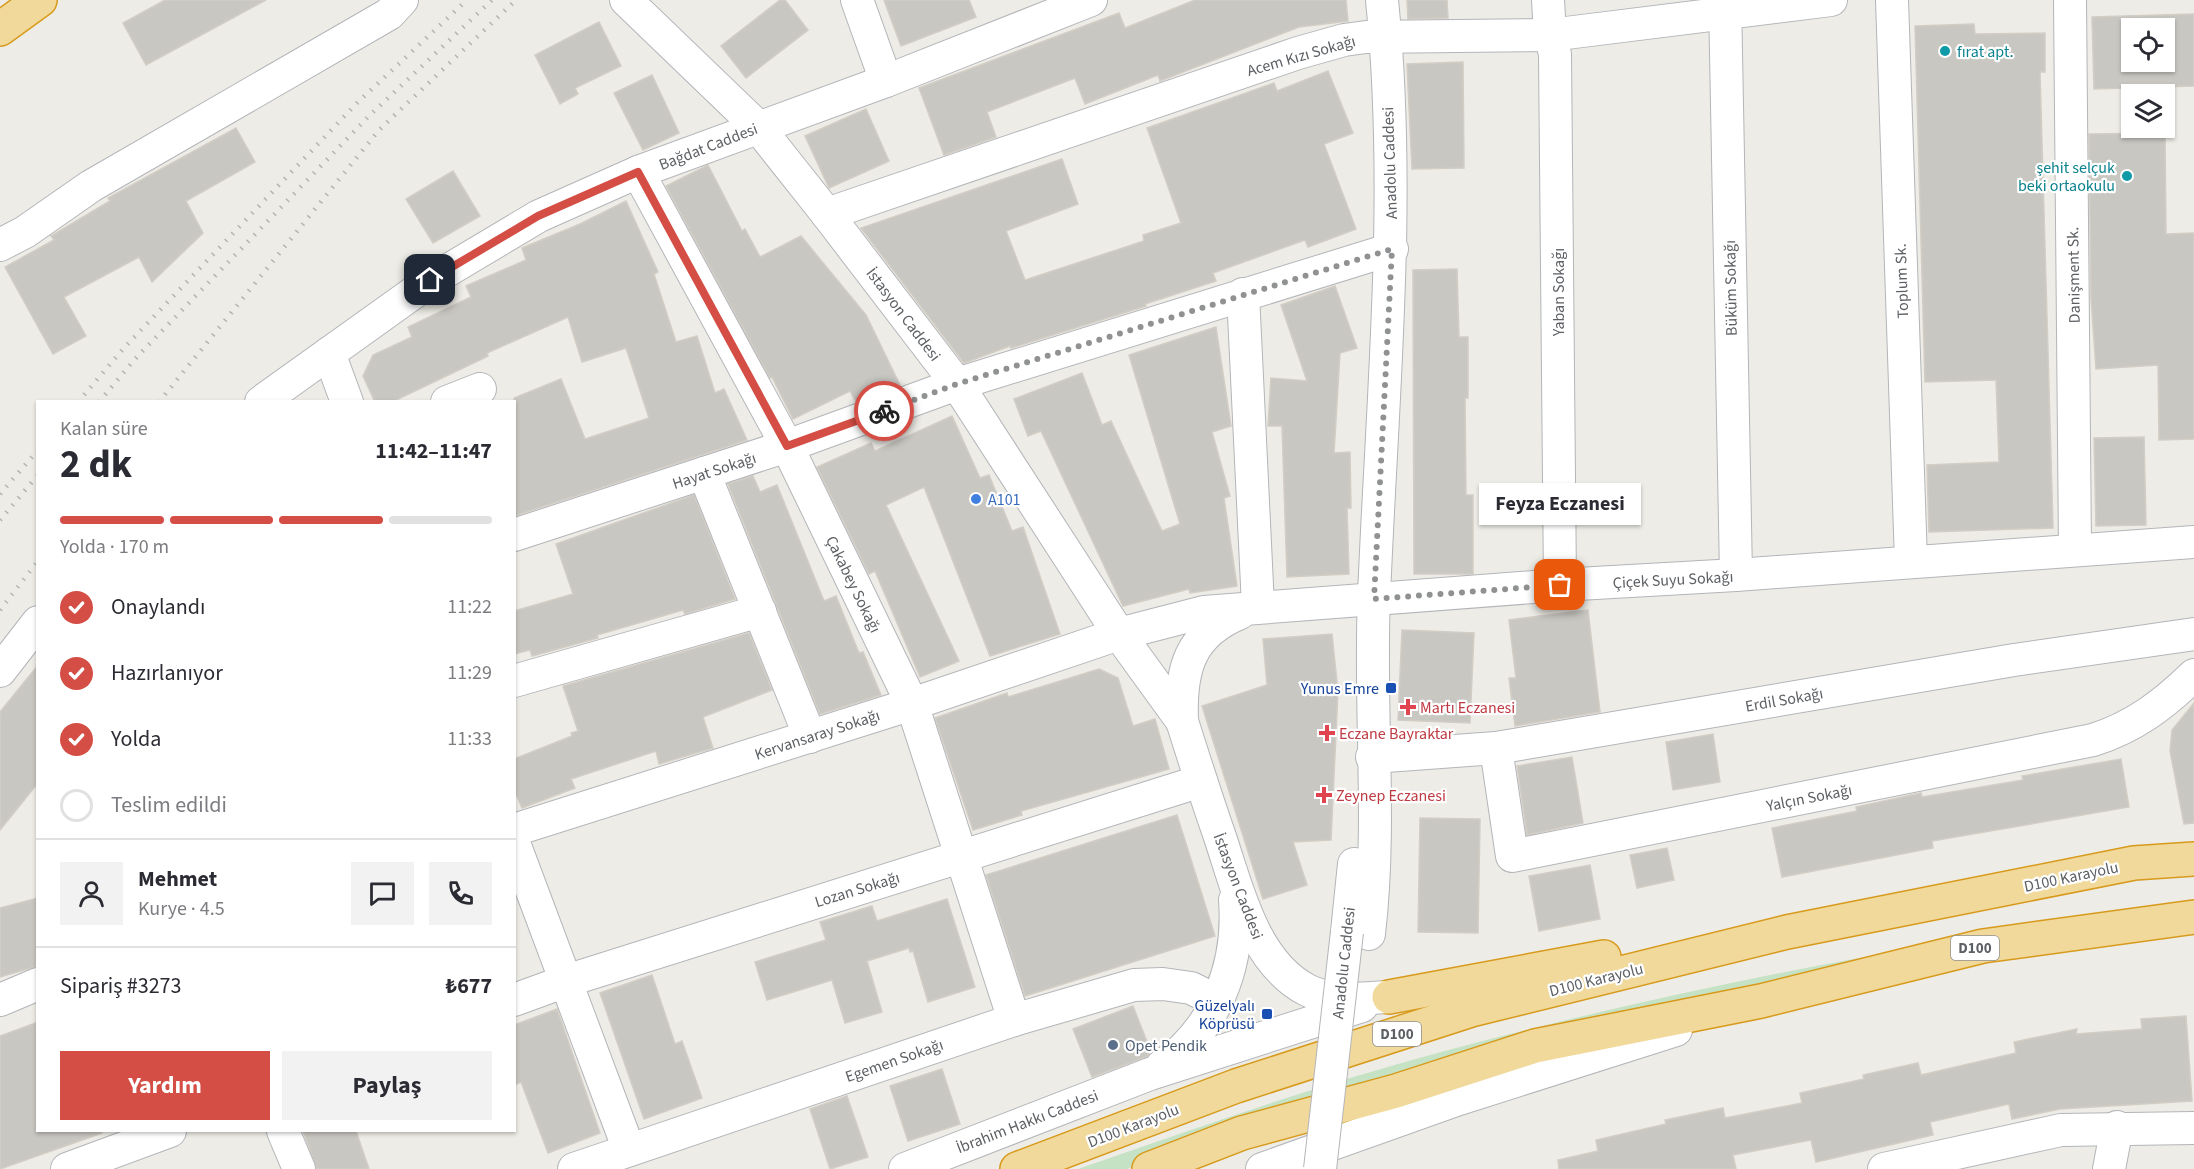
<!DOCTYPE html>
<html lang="tr">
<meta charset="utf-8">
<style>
body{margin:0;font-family:"Source Sans 3",sans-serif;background:#f2f2f3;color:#2b2b33;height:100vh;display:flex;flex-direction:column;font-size:22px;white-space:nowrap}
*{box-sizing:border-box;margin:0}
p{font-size:20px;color:#7c7c81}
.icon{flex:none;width:33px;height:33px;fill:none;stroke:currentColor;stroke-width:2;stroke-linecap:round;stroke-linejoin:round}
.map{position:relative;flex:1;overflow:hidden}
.details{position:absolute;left:36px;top:400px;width:480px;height:732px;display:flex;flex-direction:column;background:#fff;border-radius:0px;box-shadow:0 2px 4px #0004}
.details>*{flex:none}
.tools{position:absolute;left:2121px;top:18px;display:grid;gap:12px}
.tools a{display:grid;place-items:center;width:54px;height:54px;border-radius:0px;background:#fff;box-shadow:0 2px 4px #0004;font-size:30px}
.pin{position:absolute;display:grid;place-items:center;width:51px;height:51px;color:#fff;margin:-26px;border-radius:12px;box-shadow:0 3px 9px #0006}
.courier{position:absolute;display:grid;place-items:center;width:60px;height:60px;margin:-30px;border:4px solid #d44e45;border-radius:50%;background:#fff;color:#222;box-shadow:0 2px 8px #0007}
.bubble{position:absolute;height:42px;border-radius:0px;background:#fff;box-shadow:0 2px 4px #0004;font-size:20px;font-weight:700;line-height:42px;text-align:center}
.head em{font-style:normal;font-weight:700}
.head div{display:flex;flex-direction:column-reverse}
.head{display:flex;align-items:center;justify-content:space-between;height:102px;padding:0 24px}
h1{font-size:39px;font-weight:700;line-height:45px}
.bar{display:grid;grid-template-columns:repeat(4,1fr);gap:9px 6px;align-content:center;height:72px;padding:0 24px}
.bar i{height:8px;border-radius:4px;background:#e1e1e2}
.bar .selected{background:#d44e45}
.bar p{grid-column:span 4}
.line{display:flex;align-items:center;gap:15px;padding:0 24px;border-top:2px solid #e1e1e2}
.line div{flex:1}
.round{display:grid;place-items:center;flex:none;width:63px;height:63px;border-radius:0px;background:#f2f2f3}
ol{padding:0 24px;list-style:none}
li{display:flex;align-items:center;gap:18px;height:66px}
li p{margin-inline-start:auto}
li .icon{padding:6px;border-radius:50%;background:#d44e45;color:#fff;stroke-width:4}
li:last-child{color:#7c7c81}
li i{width:33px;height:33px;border:3px solid #e1e1e2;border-radius:50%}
.primary-button{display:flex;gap:12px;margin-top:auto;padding:12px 24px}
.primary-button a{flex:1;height:69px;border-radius:0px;background:#d44e45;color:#fff;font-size:24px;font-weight:700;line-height:69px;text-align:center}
.primary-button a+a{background:#f2f2f3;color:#2b2b33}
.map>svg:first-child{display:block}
</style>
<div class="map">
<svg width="2194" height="1169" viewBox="0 0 2194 1169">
<rect width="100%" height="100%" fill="#eeece6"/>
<!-- green -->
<path fill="#c6e2c5" d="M1952 942 1962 959 1224 1137 1127 1169H1078C1198 1127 1318 1085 1441 1052 1609 1007 1780 970 1952 942Z"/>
<!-- building -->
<g fill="#c9c7c2" stroke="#d2cdc5" stroke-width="1.5" fill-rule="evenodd">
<path d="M165 0H266L146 65 123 23Z"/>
<path d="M780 0H785L808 30 746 78 721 46Z"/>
<path d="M884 0H969L976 17 901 46Z"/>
<path d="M1195 0H1346L1348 21 1299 27 1160 81 1158 75 1085 104 1075 78 987 112 996 137 944 155 919 88 1119 13 1125 28Z"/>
<path d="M1407 0H1447L1448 18 1408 19Z"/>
<path d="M2194 14V86L2094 89 2092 17ZM2132 28H2164V62H2132Z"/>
<path d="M599 22 621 66 575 88 578 94 560 104 535 55Z"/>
<path d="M1974 24 1975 34 2045 33V72H2040L2053 528 1929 532 1927 465 1999 462 1996 380 1925 382 1915 26Z"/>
<path d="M1463 62 1464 168 1412 169 1407 64Z"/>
<path d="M1328 71 1353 133 1324 144 1356 229 1308 247 1305 240 1213 273 1216 281 1145 304 1146 306 1011 348 1010 346 964 363 861 228 1062 159 1078 204 1006 231 1025 280 1144 241 1143 235 1181 223 1147 128 1274 83 1277 91Z"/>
<path d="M652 75 679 133 643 150 614 93Z"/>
<path d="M866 109 889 161 829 188 805 136Z"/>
<path d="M236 128 255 162 186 201 203 233 152 282 139 257 64 297 86 336 53 354 5 267 54 240 51 236 110 201 108 198Z"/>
<path d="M2165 133 2166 234 2194 233V439L2159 440 2158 365 2096 369 2091 298 2089 134Z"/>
<path d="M708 165 742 231 745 229 760 257 801 236 866 315 900 385 856 402 850 391 793 419 772 377 770 378 666 186Z"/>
<path d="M453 171 480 216 433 243 406 199Z"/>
<path d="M626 201 658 272 654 274 676 342 697 336 715 393 724 389 747 440 514 516V398L561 379 585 439 649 418 626 348 582 362 568 317 487 353 488 356 392 402H375L363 376 373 355 412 337 408 327 471 297 466 286 526 260 522 248 580 224Z"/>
<path d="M1457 269 1459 337H1468V398H1465L1466 495H1473V574H1414L1413 270Z"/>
<path d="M1335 286 1357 348 1340 353 1334 453 1350 452 1351 508H1347L1349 574 1287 577 1282 426H1268L1271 378 1307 381 1281 305Z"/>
<path d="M1216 327 1231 426 1212 432 1230 496 1224 498 1237 586 1190 593 1189 589 1123 606 1041 431 1028 436 1014 399 1082 373 1102 425 1111 421 1162 531 1180 524 1129 355Z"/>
<path d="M952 416 980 478 989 475 1012 531 1023 527 1060 634 990 656 924 487 886 505 959 661 920 677 875 571 869 574 817 467 871 443 875 451Z"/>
<path d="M2144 437 2146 525 2096 526 2094 438Z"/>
<path d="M753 476 760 492 777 485 824 601 836 596 859 653 863 652 881 695 820 714 728 484Z"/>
<path d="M694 495 735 599 685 614 683 610 597 635 598 638 532 656 530 650 514 654V611L573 594 556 544Z"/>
<path d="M1588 610 1600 712 1515 726 1509 678H1516L1509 620Z"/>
<path d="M1402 630 1474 633 1470 723 1398 720Z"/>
<path d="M749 633 772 690 703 717 713 748 659 764 656 751 571 779 575 788 522 808 514 789V759L572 736 571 733 578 731 563 686Z"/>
<path d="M1332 634 1338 691 1331 840 1293 842 1307 885 1263 899 1202 706 1267 685 1263 639Z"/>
<path d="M38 665V783L0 830V712Z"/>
<path d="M1099 669 1118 678 1133 726 1155 719 1169 769 1021 811 1022 815 973 830 935 718 1007 693 1008 697Z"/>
<path d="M2194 703V823L2184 824 2170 751 2172 730Z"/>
<path d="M1713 734 1720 782 1673 790 1666 742Z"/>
<path d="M1572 757 1583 823 1527 835 1517 766Z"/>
<path d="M2121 759 2129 807 1932 841 1933 848 1782 877 1772 828 1857 811 1856 807 1921 793 1922 797 2023 780 2022 776Z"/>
<path d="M1177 815 1215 936 1025 996 986 875Z"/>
<path d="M1420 818 1480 819 1478 933 1418 932Z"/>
<path d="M1667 848 1674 880 1637 888 1630 855Z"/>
<path d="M1590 865 1600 919 1539 931 1529 876Z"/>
<path d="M38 898V966L0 977V908Z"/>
<path d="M947 899 975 987 928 1002 913 951 910 952 909 948 867 961 882 1012 845 1023 832 980 767 1000 755 962 826 940 820 922 872 906 877 921Z"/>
<path d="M652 975 675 1044 682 1041 702 1098 644 1119 600 993Z"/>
<path d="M1133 1006 1151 1052 1148 1056 1092 1077 1073 1029Z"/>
<path d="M557 1009 600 1133 548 1153 521 1082 514 1085V1025Z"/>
<path d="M2186 1016 2192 1101 2060 1109 2012 1119 2009 1104 1930 1122 1933 1135 1816 1162 1811 1140 1733 1155 1736 1169H1559L1558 1160 1598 1151 1596 1140 1666 1124 1665 1120 1723 1108 1725 1118 1802 1103 1800 1093 1864 1079 1863 1075 1918 1063 1921 1075 2016 1053 2014 1042 2077 1029 2076 1034 2142 1029 2141 1019Z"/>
<path d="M38 1022V1131H101L102 1133 0 1169V1036Z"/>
<path d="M942 1069 960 1124 908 1141 890 1086Z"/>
<path d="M847 1096 868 1157 830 1169 810 1109Z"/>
<path d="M303 1131H356L369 1169H317Z"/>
</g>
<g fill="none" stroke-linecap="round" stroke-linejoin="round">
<!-- minor casing -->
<g stroke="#b3b5b9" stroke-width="34">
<g id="minor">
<path d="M626 0 758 127 827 214 957 384 1119 634 1182 721"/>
<path d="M857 0 886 81"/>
<path d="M1548 0 1550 35 1555 54 1560 585"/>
<path d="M1725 0 1736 575"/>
<path d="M1892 0 1911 562"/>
<path d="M2070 0 2075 550"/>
<path d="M638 172 787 446 912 704 1014 1020"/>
<path d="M827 214 1298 53 1344 40 1366 37 1550 35 1831 0"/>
<path d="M0 245 25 232 91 186 389 14 402 0"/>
<path d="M1243 294 1258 606"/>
<path d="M329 353 347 402"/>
<path d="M261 402 430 281 539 216 638 172 886 81 1091 0"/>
<path d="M447 402 480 389"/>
<path d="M704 473 810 737"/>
<path d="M514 535 787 446 957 384 1392 249"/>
<path d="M1240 613C1189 634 1180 670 1182 721 1194 759 1206 797 1219 834 1237 887 1253 962 1307 990 1332 1003 1363 998 1389 997"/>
<path d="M0 671 38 622"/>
<path d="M514 681 760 611"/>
<path d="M1496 748 1512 856 2093 740C2134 727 2163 705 2194 675"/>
<path d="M1372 757 1496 748 2014 660 2194 634"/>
<path d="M514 830 912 704 1119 634 1204 612 1560 585 1736 575 2194 542"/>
<path d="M514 843 629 1150"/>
<path d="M1347 932 1354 864"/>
<path d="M1369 934C1382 823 1369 709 1374 596 1382 398 1402 199 1382 0"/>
<path d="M0 1000 38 984"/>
<path d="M514 1000 566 981 1201 781"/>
<path d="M1162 1066C1216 1029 1240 964 1235 900"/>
<path d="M283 1131 299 1169"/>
<path d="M67 1169 170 1131"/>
<path d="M574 1169 1014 1020 1134 985 1163 984 1191 988 1217 1001"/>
<path d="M905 1169 1150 1074 1362 1006"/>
<path d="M1262 1169 1459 1099 1676 1030"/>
<path d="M1884 1169 2061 1130 2194 1128"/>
<path d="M2109 1169 2117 1127"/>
</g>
</g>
<!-- highway casing -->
<g stroke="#d79a1c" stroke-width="36">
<g id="highway">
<path d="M0 29 40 0"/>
<path d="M1389 997 1604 957"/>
<path d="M1017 1169 1236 1086 1471 1010 1787 932 2134 863 2194 859"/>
<path d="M1149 1169 1242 1133 1396 1091 1535 1046 1761 1001 1983 946 2194 917"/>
</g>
</g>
<!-- minor -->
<use href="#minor" stroke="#fff" stroke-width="32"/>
<!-- highway -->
<use href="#highway" stroke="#f0d99a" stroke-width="33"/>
<!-- rail -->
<g stroke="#b3b4b4" stroke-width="4.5" stroke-dasharray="1.5 8" stroke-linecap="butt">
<path d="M78 402 123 349 357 103 467 0"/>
<path d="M99 402 135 359 368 117 492 0"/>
<path d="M159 402 379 130 516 0"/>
<path d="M0 494 38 450"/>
<path d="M0 520 38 475"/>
<path d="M0 610 38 561"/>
</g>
<!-- minor-bridge casing -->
<g stroke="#b3b5b9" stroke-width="34" stroke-linecap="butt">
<path id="minor-bridge" d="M1320 1169 1347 932"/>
</g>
<!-- minor-bridge -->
<use href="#minor-bridge" stroke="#fff" stroke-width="32"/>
</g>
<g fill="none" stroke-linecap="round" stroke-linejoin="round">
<!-- done -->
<path stroke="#909192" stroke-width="6" stroke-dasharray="0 10.8" d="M884 411 957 384 1392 249 1374 599 1560 585"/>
<!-- route -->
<path stroke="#d44e45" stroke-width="8" d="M430 280 538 216 638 172 787 446 884 411"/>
</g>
<!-- markers -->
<g fill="#0f9aa8" stroke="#fff" stroke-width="2">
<circle cx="1945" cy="51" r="6"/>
<circle cx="2127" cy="176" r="6"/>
</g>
<circle fill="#3f7fe0" stroke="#fff" stroke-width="2" cx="976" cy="499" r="6"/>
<g fill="#1a4fb4" stroke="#fff" stroke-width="2">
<rect x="1385" y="682" width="12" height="12" rx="3"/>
<rect x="1261" y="1008" width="12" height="12" rx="3"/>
</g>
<g fill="#e0444e" stroke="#fff" stroke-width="2">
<path d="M1405 698h6v6h6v6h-6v6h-6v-6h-6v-6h6z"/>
<path d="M1324 724h6v6h6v6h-6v6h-6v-6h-6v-6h6z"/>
<path d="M1321 786h6v6h6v6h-6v6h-6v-6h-6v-6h6z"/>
</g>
<circle fill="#5c6f8a" stroke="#fff" stroke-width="2" cx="1113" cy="1045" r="6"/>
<g text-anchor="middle" stroke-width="4.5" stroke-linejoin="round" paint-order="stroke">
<!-- shield labels -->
<g fill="#fff" stroke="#8e9092" stroke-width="1.5">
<rect x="1951" y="936" width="48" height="24" rx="4.5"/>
<rect x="1373" y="1022" width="48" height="24" rx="4.5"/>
</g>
<g font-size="15" font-weight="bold" fill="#5d6064">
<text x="1975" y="953">D100</text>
<text x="1397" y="1039">D100</text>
</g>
<!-- culture labels -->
<g font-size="16" fill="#0d838f" stroke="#fff" text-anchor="start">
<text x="1957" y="57">fırat apt.</text>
<text x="2115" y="173" text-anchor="end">şehit selçuk<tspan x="2115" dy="18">beki ortaokulu</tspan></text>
</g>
<!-- street labels -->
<g font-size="16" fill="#5d6064" stroke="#fff">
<text transform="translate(1301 55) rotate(-16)" y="6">Acem Kızı Sokağı</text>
<text transform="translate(708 146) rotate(-21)" y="6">Bağdat Caddesi</text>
<text transform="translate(1389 163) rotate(-92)" y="6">Anadolu Caddesi</text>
<text transform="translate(2073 275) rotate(-91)" y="6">Danişment Sk.</text>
<text transform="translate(1901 281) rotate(-92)" y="6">Toplum Sk.</text>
<text transform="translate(1730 288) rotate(-91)" y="6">Büküm Sokağı</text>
<text transform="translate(1558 292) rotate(-90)" y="6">Yaban Sokağı</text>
<text transform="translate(904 314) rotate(53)" y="6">İstasyon Caddesi</text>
<text transform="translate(714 470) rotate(-18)" y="6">Hayat Sokağı</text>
<text transform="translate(1673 579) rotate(-3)" y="6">Çiçek Suyu Sokağı</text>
<text transform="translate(854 584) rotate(64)" y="6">Çakabey Sokağı</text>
<text transform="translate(1784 699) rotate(-10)" y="6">Erdil Sokağı</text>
<text transform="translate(817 734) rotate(-18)" y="6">Kervansaray Sokağı</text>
<text transform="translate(1809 797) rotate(-11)" y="6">Yalçın Sokağı</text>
<text transform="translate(2071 876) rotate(-12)" y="6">D100 Karayolu</text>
<text transform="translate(1239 886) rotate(69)" y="6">İstasyon Caddesi</text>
<text transform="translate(857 889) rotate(-17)" y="6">Lozan Sokağı</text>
<text transform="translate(1343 963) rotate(-84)" y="6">Anadolu Caddesi</text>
<text transform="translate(1596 979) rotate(-14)" y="6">D100 Karayolu</text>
<text transform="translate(894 1060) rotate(-19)" y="6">Egemen Sokağı</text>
<text transform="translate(1027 1121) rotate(-21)" y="6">İbrahim Hakkı Caddesi</text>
<text transform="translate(1133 1125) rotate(-21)" y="6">D100 Karayolu</text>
</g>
<!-- shop labels -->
<g font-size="16" fill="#366cbe" stroke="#fff" text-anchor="start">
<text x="988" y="505">A101</text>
</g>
<!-- transit labels -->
<g font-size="16" fill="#164399" stroke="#fff" text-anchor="end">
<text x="1379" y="694">Yunus Emre</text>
<text x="1255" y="1011">Güzelyalı<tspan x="1255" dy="18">Köprüsü</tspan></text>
</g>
<!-- health labels -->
<g font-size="16" fill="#be3a42" stroke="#fff" text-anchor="start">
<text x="1420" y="713">Martı Eczanesi</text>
<text x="1339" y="739">Eczane Bayraktar</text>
<text x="1336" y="801">Zeynep Eczanesi</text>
</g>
<!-- service labels -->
<g font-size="16" fill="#4e5e75" stroke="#fff" text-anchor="start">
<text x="1125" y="1051">Opet Pendik</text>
</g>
</g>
</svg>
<div class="tools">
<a><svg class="icon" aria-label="locate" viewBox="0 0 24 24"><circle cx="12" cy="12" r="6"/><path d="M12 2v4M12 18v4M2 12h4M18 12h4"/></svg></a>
<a><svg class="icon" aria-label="layers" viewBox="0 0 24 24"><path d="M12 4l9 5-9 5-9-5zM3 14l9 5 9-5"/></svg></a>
</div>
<div class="pin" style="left:1560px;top:585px;background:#ea580c"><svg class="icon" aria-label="bag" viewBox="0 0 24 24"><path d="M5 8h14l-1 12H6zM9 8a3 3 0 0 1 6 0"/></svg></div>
<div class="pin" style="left:430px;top:280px;background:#1f2937"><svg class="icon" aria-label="home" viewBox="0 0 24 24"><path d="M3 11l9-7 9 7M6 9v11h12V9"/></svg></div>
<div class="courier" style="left:884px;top:411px"><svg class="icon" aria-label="bike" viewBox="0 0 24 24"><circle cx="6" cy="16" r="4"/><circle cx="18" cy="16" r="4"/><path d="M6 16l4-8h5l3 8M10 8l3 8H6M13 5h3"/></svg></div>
<div class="bubble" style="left:1479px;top:483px;width:162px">Feyza Eczanesi</div>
<section class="details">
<div class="head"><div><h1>2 dk</h1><p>Kalan süre</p></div><em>11:42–11:47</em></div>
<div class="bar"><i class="selected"></i><i class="selected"></i><i class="selected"></i><i></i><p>Yolda · 170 m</p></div>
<ol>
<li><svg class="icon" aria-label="check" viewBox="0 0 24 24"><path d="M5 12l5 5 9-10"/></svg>Onaylandı<p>11:22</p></li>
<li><svg class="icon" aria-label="check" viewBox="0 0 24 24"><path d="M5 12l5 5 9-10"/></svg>Hazırlanıyor<p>11:29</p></li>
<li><svg class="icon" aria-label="check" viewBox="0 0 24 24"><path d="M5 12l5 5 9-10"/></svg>Yolda<p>11:33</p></li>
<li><i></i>Teslim edildi</li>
</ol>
<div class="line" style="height:108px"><a class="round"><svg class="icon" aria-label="person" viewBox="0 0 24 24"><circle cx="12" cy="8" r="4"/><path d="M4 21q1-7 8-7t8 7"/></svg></a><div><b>Mehmet</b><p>Kurye · 4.5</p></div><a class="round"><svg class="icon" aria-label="chat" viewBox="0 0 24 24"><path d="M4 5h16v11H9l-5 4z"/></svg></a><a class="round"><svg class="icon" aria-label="phone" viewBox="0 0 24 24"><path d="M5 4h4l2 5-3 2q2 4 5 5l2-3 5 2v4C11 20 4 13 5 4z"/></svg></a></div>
<div class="line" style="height:78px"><div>Sipariş #3273</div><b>₺677</b></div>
<div class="primary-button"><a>Yardım</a><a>Paylaş</a></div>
</section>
</div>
